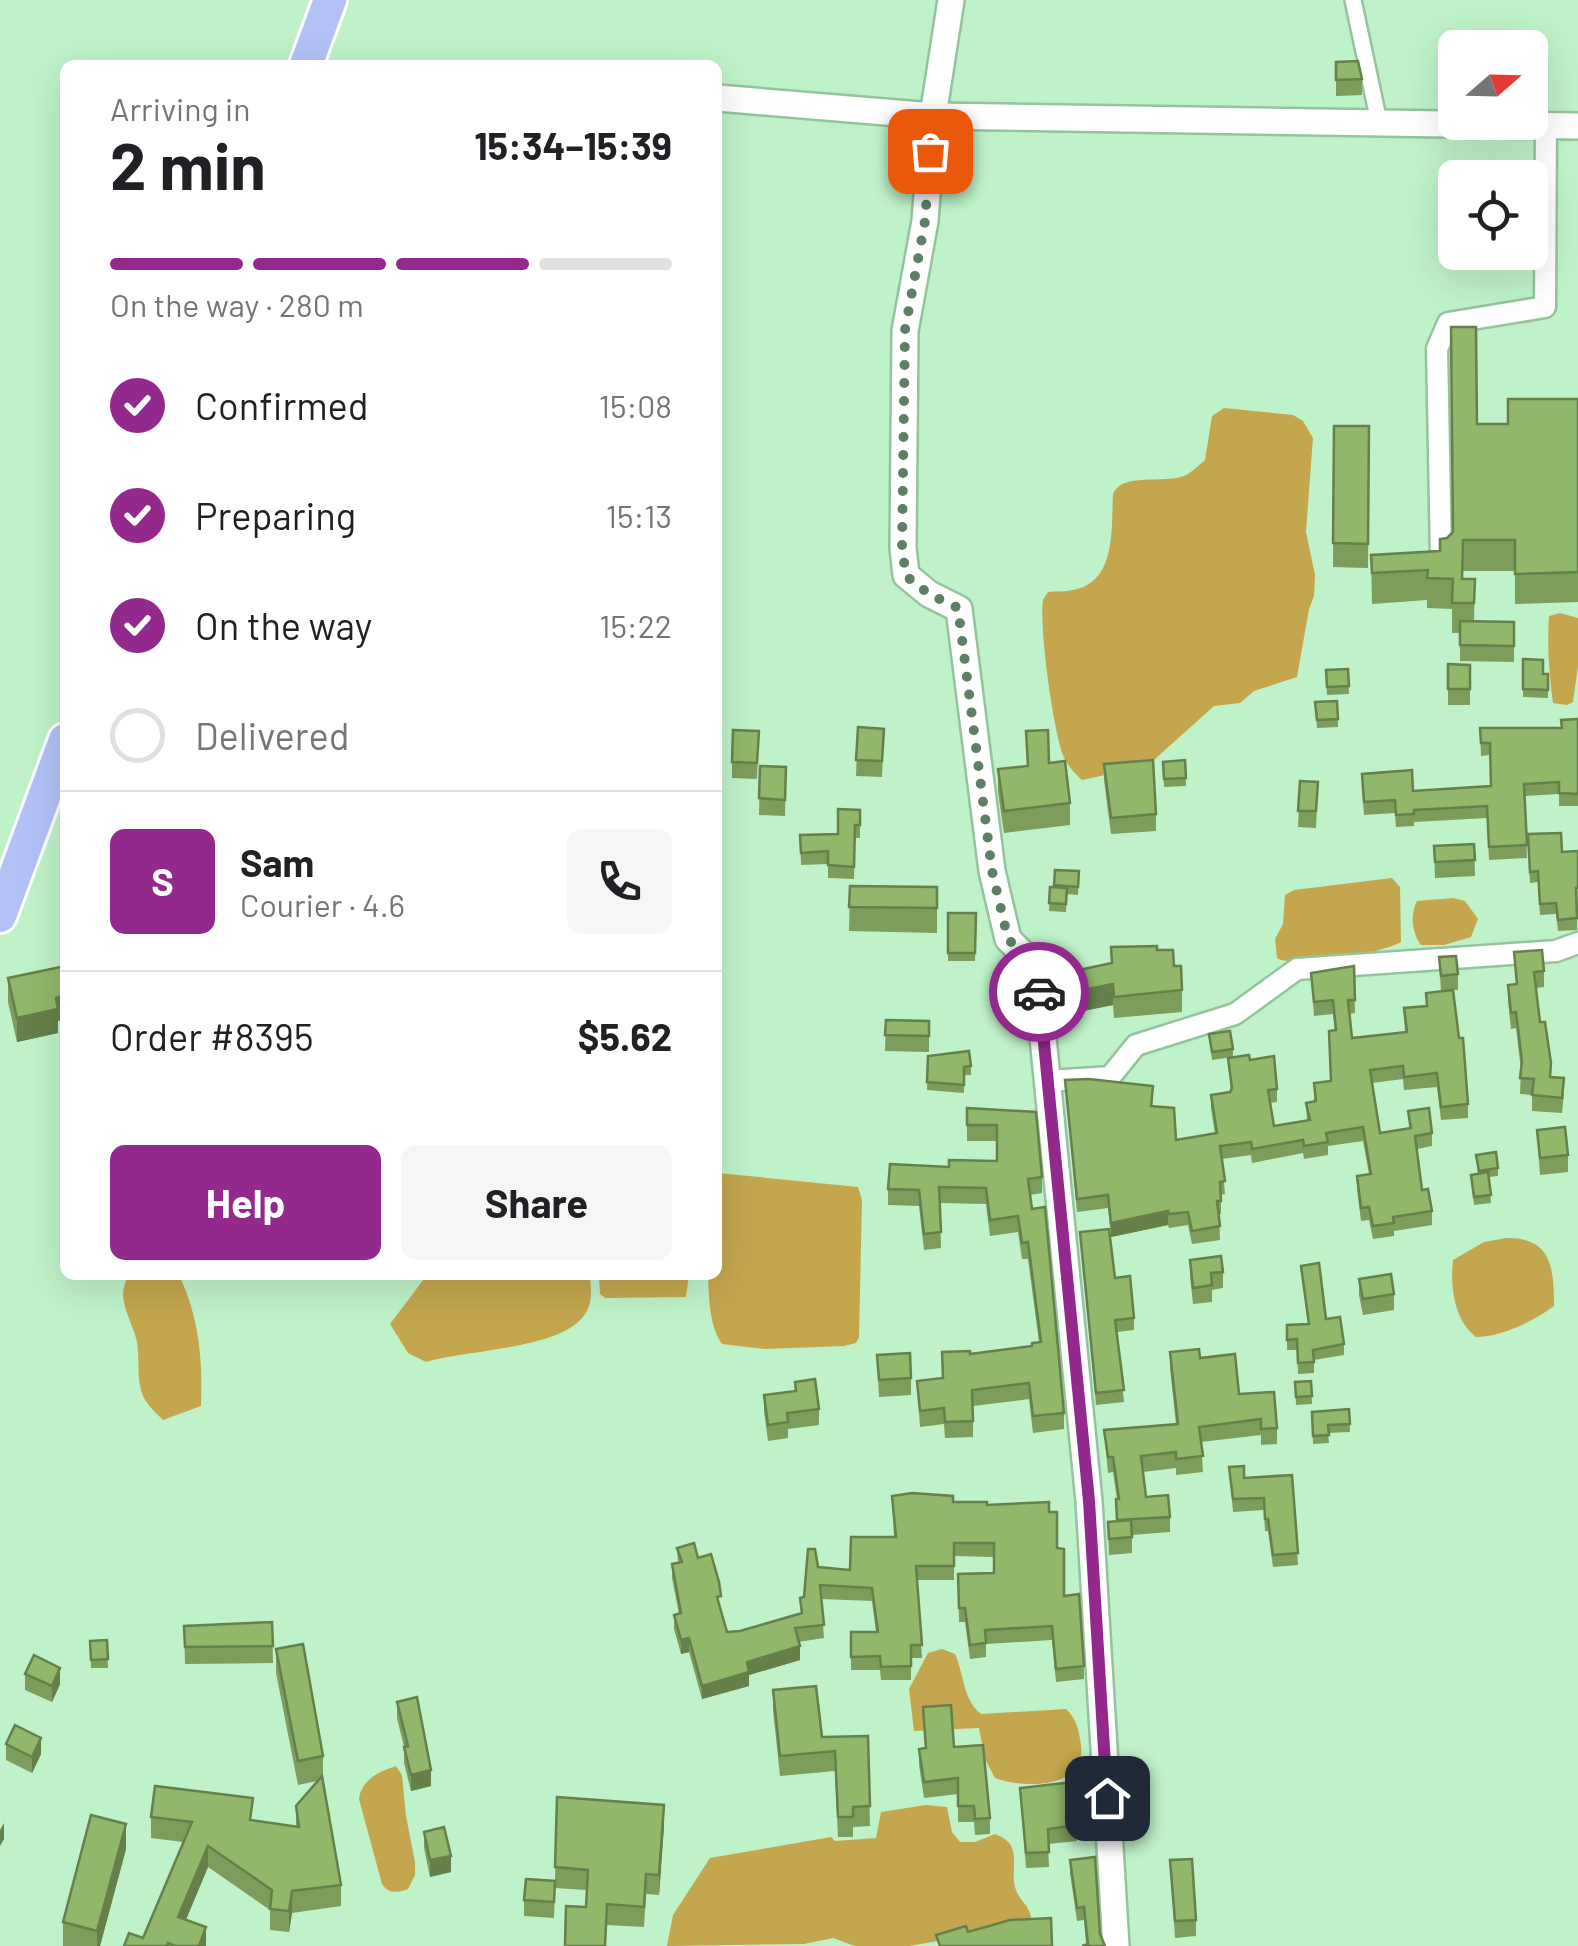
<!DOCTYPE html>
<meta charset="utf-8">
<style>
body{margin:0;font-family:Barlow,sans-serif;background:#f6f6f6;color:#202124;height:100vh;display:flex;flex-direction:column;font-size:38px;white-space:nowrap}
*{box-sizing:border-box;margin:0}
p{font-size:32px;color:#757577}
.icon{flex:none;width:55px;height:55px;fill:none;stroke:currentColor;stroke-width:2;stroke-linecap:round;stroke-linejoin:round}
.map{position:relative;flex:1;overflow:hidden}
.sheet{position:absolute;left:60px;top:60px;width:662px;height:1220px;display:flex;flex-direction:column;background:#fff;border-radius:15px;box-shadow:0 10px 40px #0002}
.sheet>*{flex:none}
.needle{width:65px;rotate:70deg}
.fabs{position:absolute;left:1438px;top:30px;display:grid;gap:20px}
.fabs a{display:grid;place-items:center;width:110px;height:110px;border-radius:15px;background:#fff;box-shadow:0 10px 40px #0002;font-size:50px}
.pin{position:absolute;display:grid;place-items:center;width:85px;height:85px;color:#fff;margin:-42px;border-radius:20px;box-shadow:0 5px 15px #0006}
.courier{position:absolute;display:grid;place-items:center;width:100px;height:100px;margin:-50px;border:8px solid #93298c;border-radius:50%;background:#fff;color:#222;box-shadow:0 2px 12px #0007}
.head em{font-style:normal;font-weight:700}
.head div{display:flex;flex-direction:column-reverse}
.head{display:flex;align-items:center;justify-content:space-between;height:170px;padding:0 50px}
h1{font-size:65px;font-weight:700;line-height:75px}
.bar{display:grid;grid-template-columns:repeat(4,1fr);gap:15px 10px;align-content:center;height:120px;padding:0 50px}
.bar i{height:12px;border-radius:8px;background:#e0e0e0}
.bar .current{background:#93298c}
.bar p{grid-column:span 4}
.line{display:flex;align-items:center;gap:25px;padding:0 50px;border-top:2px solid #e0e0e0}
.line div{flex:1}
.round{display:grid;place-items:center;flex:none;width:105px;height:105px;border-radius:15px;background:#f6f6f6}
ol{padding:0 50px;list-style:none}
li{display:flex;align-items:center;gap:30px;height:110px}
li p{margin-inline-start:auto}
li .icon{padding:10px;border-radius:50%;background:#93298c;color:#fff;stroke-width:4}
li:last-child{color:#757577}
li i{width:55px;height:55px;border:5px solid #e0e0e0;border-radius:50%}
.button{display:flex;gap:20px;margin-top:auto;padding:20px 50px}
.button a{flex:1;height:115px;border-radius:15px;background:#93298c;color:#fff;font-size:40px;font-weight:700;line-height:115px;text-align:center}
.button a+a{background:#f6f6f6;color:#202124}
.map>svg:first-child{display:block}
</style>
<div class="map">
<svg width="1578" height="1946" viewBox="0 0 1578 1946">
<rect width="100%" height="100%" fill="#bff2c9"/>
<!-- water -->
<g fill="#c4a64e">
<path d="M1224 408 1293 415 1303 421 1313 438 1306 532 1315 575 1314 596 1309 609 1297 677 1254 691 1240 703 1214 706 1155 759 1133 769 1082 780C1074 773 1067 765 1063 755 1053 728 1039 627 1043 600L1048 592C1056 591 1065 592 1073 590 1117 582 1111 528 1113 494 1122 472 1163 484 1184 476 1191 473 1199 465 1205 460L1212 416Z"/>
<path d="M1560 613 1578 618V666L1573 702 1567 705 1553 703C1549 675 1547 644 1549 616Z"/>
<path d="M1392 878 1400 887 1401 942C1383 953 1294 969 1277 958L1275 939 1283 924 1285 895 1294 890Z"/>
<path d="M1453 898 1465 901 1478 919 1471 937 1444 945H1421C1412 934 1410 914 1417 901Z"/>
<path d="M718 1173 858 1187 862 1200 859 1337 856 1343 844 1346 765 1349 722 1344C709 1325 709 1298 708 1275H718Z"/>
<path d="M1506 1238C1551 1237 1554 1267 1554 1306 1534 1321 1501 1337 1476 1337 1454 1321 1450 1286 1453 1260L1484 1242Z"/>
<path d="M129 1275H179C199 1317 203 1360 201 1406L163 1420C156 1413 147 1405 143 1396 136 1378 140 1360 137 1342 132 1318 114 1298 129 1275Z"/>
<path d="M427 1275H590C591 1288 593 1303 585 1314 564 1349 465 1350 426 1362L408 1353 390 1324Z"/>
<path d="M599 1275H689L686 1297 605 1298 600 1294Z"/>
<path d="M942 1649 955 1654C964 1674 963 1700 981 1714L1066 1709C1077 1719 1079 1731 1081 1745 1087 1789 1024 1789 995 1778L985 1759 979 1728 914 1731 909 1689 928 1653Z"/>
<path d="M396 1766 402 1775 406 1816 415 1862V1875L408 1889C397 1893 389 1894 382 1884L359 1799C361 1780 380 1771 396 1766Z"/>
<path d="M926 1805 947 1807 952 1832 960 1842H975L995 1834C1026 1845 1008 1870 1016 1890 1020 1901 1029 1905 1031 1917L1021 1927 909 1946H855L833 1938 804 1944 667 1946 673 1915 710 1858 831 1837 835 1841 876 1838 881 1812Z"/>
</g>
<g fill="none" stroke-linecap="round" stroke-linejoin="round">
<!-- pedestrian casing -->
<g stroke="#93c49d" stroke-width="20">
<path id="pedestrian" d="M1353 0 1379 122"/>
</g>
<!-- minor casing -->
<g stroke="#93c49d" stroke-width="25">
<g id="minor">
<path d="M1441 556 1437 349 1448 323 1545 307 1546 125"/>
<path d="M1049 1081 1110 1077 1136 1045 1235 1014 1297 969 1556 951 1578 943"/>
</g>
</g>
<!-- tertiary casing -->
<g stroke="#93c49d" stroke-width="30">
<g id="tertiary">
<path d="M951 0 933 116 925 221 905 331 903 548 906 575 929 594 959 609 992 871 1008 939 1036 967 1089 1501 1116 1946"/>
<path d="M718 98 933 116 1578 126"/>
</g>
</g>
<!-- trunk casing -->
<g stroke="#fff" stroke-width="38">
<g id="trunk">
<path d="M306 65 330 0"/>
<path d="M0 916 65 740"/>
</g>
</g>
<!-- pedestrian -->
<use href="#pedestrian" stroke="#fff" stroke-width="15"/>
<!-- minor -->
<use href="#minor" stroke="#fff" stroke-width="20"/>
<!-- tertiary -->
<use href="#tertiary" stroke="#fff" stroke-width="25"/>
<!-- trunk -->
<use href="#trunk" stroke="#b2c2f7" stroke-width="32"/>
</g>
<!-- wall -->
<g fill="#7c9d5b">
<path d="M1336 62 1362 79V95L1336 96Z"/>
<path d="M1578 399V602L1515 604V571H1463V579H1475L1474 621 1514 622V662L1460 661V633H1452V609L1427 608V600L1372 604 1371 555 1440 551 1447 538 1453 532 1477 424H1508Z"/>
<path d="M1334 426H1369L1368 568 1333 567Z"/>
<path d="M1523 659 1543 674H1548V698L1523 697Z"/>
<path d="M1448 664 1470 665V705H1448Z"/>
<path d="M1348 669 1349 694 1327 695 1326 670Z"/>
<path d="M1337 701 1338 727 1317 728 1315 702Z"/>
<path d="M1578 719V806H1559V794L1525 796 1527 858 1489 860 1487 818 1414 822V826L1396 827 1395 813 1364 815 1362 787 1413 791 1491 786 1490 755 1481 756 1480 728H1562Z"/>
<path d="M858 727 884 729 882 777 856 776Z"/>
<path d="M759 731 757 779 732 778V762Z"/>
<path d="M1026 731 1049 763 1070 803V825L1004 833 998 792V769L1027 766Z"/>
<path d="M1185 760 1186 786 1164 787 1163 762Z"/>
<path d="M1104 764 1156 814V831L1111 834 1104 780Z"/>
<path d="M760 766 786 767 785 816 759 815Z"/>
<path d="M1300 781 1318 782 1316 828 1298 827Z"/>
<path d="M860 810V838H855L854 879 828 878V864L801 865 800 835 838 834Z"/>
<path d="M1474 844 1475 876 1435 878 1434 846Z"/>
<path d="M1528 845 1562 852 1578 851 1577 930 1558 931 1556 914 1540 915 1538 882 1530 883Z"/>
<path d="M1055 870 1079 871 1078 895 1067 894 1066 912 1049 911 1050 887H1054Z"/>
<path d="M850 886 937 887V933L849 931Z"/>
<path d="M948 913H976L975 961H948Z"/>
<path d="M1157 950 1174 966 1182 990V1012L1114 1018 1113 1005 1058 1016 1055 996V975L1111 963Z"/>
<path d="M1514 952 1544 971V987L1536 988 1540 1022 1551 1077 1564 1094 1562 1113 1532 1111V1095L1520 1094 1521 1070 1516 1028 1511 1029 1508 1001V985L1516 984Z"/>
<path d="M1439 957 1458 974V990H1453L1468 1104V1118L1441 1120 1437 1087 1404 1090 1403 1079 1372 1083 1380 1133 1409 1128 1408 1111 1432 1133V1146L1417 1149 1422 1190 1432 1211V1225L1394 1231V1236L1373 1239 1369 1220 1361 1221 1357 1189V1176L1369 1174 1363 1141 1328 1146V1155L1304 1159 1303 1153 1252 1163 1251 1155 1222 1159 1225 1194 1221 1195V1214H1219L1220 1240 1192 1244 1188 1225 1169 1228 1168 1225 1111 1237 1108 1208 1077 1212 1065 1080 1153 1100 1152 1107 1176 1140 1215 1134 1211 1108V1095L1230 1092 1231 1091 1228 1058 1250 1060 1277 1089V1102L1270 1103 1274 1126 1307 1121 1306 1103 1314 1101V1083L1330 1081 1335 1031 1333 1014 1314 1016 1311 973 1354 966 1355 1013 1349 1014 1352 1038 1405 1032 1404 1008 1426 1006V993L1441 991Z"/>
<path d="M65 966V1019L58 1021V1033L17 1042 8 1002V978Z"/>
<path d="M886 1020 929 1021V1052L885 1051Z"/>
<path d="M1209 1034 1233 1049V1057L1212 1060Z"/>
<path d="M928 1056 971 1066V1075H964V1093L927 1090Z"/>
<path d="M967 1108 1036 1112 1042 1177V1193L1030 1195 1064 1413V1429L1033 1433 1029 1399 973 1406V1437L945 1438 944 1424 920 1427 917 1381 942 1378 970 1354 1032 1346 1039 1342 1028 1259H1022L1018 1232 990 1236 986 1204 940 1203 941 1248 924 1250 919 1206 888 1205V1189L949 1167 997 1161V1141H967Z"/>
<path d="M1537 1130 1568 1155V1172L1540 1175Z"/>
<path d="M1476 1155 1498 1168V1176L1489 1177 1491 1203 1474 1205 1471 1175 1478 1174Z"/>
<path d="M1080 1232 1115 1278 1134 1318V1330L1117 1332 1124 1402 1096 1405Z"/>
<path d="M1190 1260 1223 1272V1288L1212 1290V1302L1193 1304 1190 1276Z"/>
<path d="M1301 1266 1326 1319 1344 1344V1355L1314 1360V1373L1298 1374 1297 1350H1287V1325L1308 1324Z"/>
<path d="M1359 1279 1394 1294V1310L1363 1315 1359 1295Z"/>
<path d="M1170 1352 1200 1358 1277 1428V1444L1261 1445V1435L1201 1442 1203 1472 1176 1475V1468L1143 1472 1146 1497 1170 1517V1532L1132 1535V1553L1109 1555 1108 1522H1116L1117 1499 1113 1472 1108 1473 1104 1430 1176 1424 1170 1368Z"/>
<path d="M877 1355 911 1378V1395L879 1397Z"/>
<path d="M1311 1381 1312 1404 1296 1405 1295 1382Z"/>
<path d="M795 1382 819 1409V1425L788 1429V1438L768 1441 764 1411V1395L795 1391Z"/>
<path d="M1349 1409 1350 1432 1328 1433 1329 1443 1313 1444 1312 1412Z"/>
<path d="M1229 1467 1244 1478 1292 1475 1298 1565 1273 1567 1268 1531H1265L1264 1510 1233 1512Z"/>
<path d="M892 1496 1049 1512 1057 1548 1064 1596 1084 1666V1679L1056 1682 1052 1640 986 1644V1657L970 1659 965 1622H959L958 1574 994 1573V1557L954 1556V1580H917L922 1658H911V1680H881L880 1670H851V1632H876L872 1601 821 1599 824 1638 798 1642 800 1660 749 1675V1686L702 1699 689 1652 681 1654 674 1629V1615L679 1614 672 1578V1564L678 1563 677 1548 698 1558 721 1609 727 1632 740 1631 801 1613 800 1598 804 1597 818 1567 850 1570 894 1537Z"/>
<path d="M272 1622 273 1663 185 1664 184 1626Z"/>
<path d="M107 1640 108 1668H91L90 1641Z"/>
<path d="M276 1649 323 1756V1780L341 1885V1906L292 1913 289 1932 270 1930V1910L208 1867 186 1920 206 1946H124L143 1938 183 1842 151 1838V1817L252 1821 296 1826V1806L317 1781 298 1785 276 1673Z"/>
<path d="M25 1674 60 1684 52 1702 25 1690Z"/>
<path d="M773 1690 822 1737 868 1736 870 1826 853 1827V1837H838L835 1771 780 1776 773 1710Z"/>
<path d="M397 1702 431 1786 411 1791 404 1763V1747L397 1718Z"/>
<path d="M923 1707 954 1747 990 1818V1834L975 1835 974 1822H958V1794L924 1798 919 1765V1749L925 1748Z"/>
<path d="M6 1744 41 1754 32 1773 6 1760Z"/>
<path d="M1020 1788 1092 1801V1816L1076 1818 1077 1841 1048 1844 1049 1867 1026 1868Z"/>
<path d="M557 1797 664 1826 659 1895 646 1894 644 1927 607 1925 586 1907V1890L555 1888 554 1918 524 1916V1900L555 1881Z"/>
<path d="M424 1832 451 1872 430 1877 424 1848Z"/>
<path d="M126 1849 100 1946H63V1922Z"/>
<path d="M1070 1860 1100 1934 1086 1944 1084 1920 1077 1921 1070 1873Z"/>
<path d="M1170 1860 1196 1920V1936L1175 1938Z"/>
</g>
<!-- shaded-wall -->
<g fill="#65804a">
<path d="M1113 984V1005L1058 1016V995Z"/>
<path d="M65 995V1019L58 1021V1033L17 1042V1018L56 998Z"/>
<path d="M1168 1211V1225L1111 1237V1223Z"/>
<path d="M689 1638V1652L681 1654V1640Z"/>
<path d="M800 1646V1660L749 1675V1686L702 1699V1686L747 1662Z"/>
<path d="M60 1668V1684L52 1702V1686Z"/>
<path d="M41 1738V1754L32 1773V1757Z"/>
<path d="M431 1770V1786L411 1791V1775Z"/>
<path d="M664 1805V1826L659 1895V1875Z"/>
<path d="M4 1823V1839L0 1846V1830Z"/>
<path d="M126 1824V1849L100 1946H97V1931Z"/>
<path d="M208 1846V1867L178 1938V1917Z"/>
<path d="M451 1856V1872L430 1877V1860Z"/>
<path d="M292 1891V1913L289 1932V1911Z"/>
<path d="M206 1927V1946H199Z"/>
</g>
<!-- building -->
<g fill="#90b76a" stroke="#65804a" stroke-width="2.5">
<path d="M1358 61 1362 79 1336 80V62Z"/>
<path d="M1451 327H1476L1477 424H1508V399H1578V572L1515 574V540H1463L1462 579H1475L1474 603H1452L1453 579 1427 578 1428 570 1372 573 1371 555 1440 551V539L1447 538 1453 532Z"/>
<path d="M1334 426H1369L1368 544 1333 543Z"/>
<path d="M1460 621 1514 622V646L1460 645Z"/>
<path d="M1523 659 1543 660V674H1548V690L1523 689Z"/>
<path d="M1448 664 1470 665V689H1448Z"/>
<path d="M1348 669 1349 686 1327 687 1326 670Z"/>
<path d="M1337 701 1338 719 1317 720 1315 702Z"/>
<path d="M1578 719V794L1559 793V782L1524 784 1527 845 1489 847 1487 806 1414 810V814L1396 815 1395 800 1364 802 1362 774 1412 770 1413 791 1491 786 1490 743H1481L1480 728H1562L1561 720Z"/>
<path d="M858 727 884 729 882 761 856 760Z"/>
<path d="M733 730 759 731 757 763 732 762Z"/>
<path d="M1048 730 1049 763 1065 761 1070 803 1004 811 998 769 1028 766 1026 731Z"/>
<path d="M1153 760 1156 814 1111 818 1104 764Z"/>
<path d="M1185 760 1186 778 1164 779 1163 762Z"/>
<path d="M760 766 786 767 785 800 759 798Z"/>
<path d="M1300 781 1318 782 1316 811H1298Z"/>
<path d="M838 809 860 810V825H855L854 867 828 865V851L801 853 800 835 838 834Z"/>
<path d="M1561 833 1562 852 1578 851V888H1576L1577 918 1558 920 1556 903 1540 904 1538 871 1530 872 1528 834Z"/>
<path d="M1474 844 1475 860 1435 862 1434 846Z"/>
<path d="M1055 870 1079 871 1078 887 1054 885Z"/>
<path d="M850 886 937 887V908L849 907Z"/>
<path d="M1050 887 1067 888 1066 904 1049 903Z"/>
<path d="M948 913H976L975 953H948Z"/>
<path d="M1157 946V950H1173L1174 966H1181L1182 990 1114 997 1113 984 1058 995 1055 975 1112 963 1111 947Z"/>
<path d="M1542 950 1544 971 1534 972 1540 1022H1545L1551 1063 1550 1077 1564 1078 1562 1098 1532 1095 1534 1079 1520 1078 1522 1061 1516 1012 1511 1013 1508 985 1517 984 1514 952Z"/>
<path d="M1456 956 1458 974 1441 976 1439 957Z"/>
<path d="M65 966V995L56 998 58 1009 17 1018 8 978Z"/>
<path d="M1354 966 1355 1000H1348L1352 1038 1407 1032 1404 1008 1427 1006 1426 993 1453 990 1459 1038H1463L1468 1104 1441 1107 1437 1073 1404 1077 1403 1066 1370 1070 1380 1133 1411 1128 1408 1111 1429 1108 1432 1133 1415 1136 1422 1190 1428 1189 1432 1211 1393 1217 1394 1223 1373 1226 1369 1207 1361 1208 1357 1176 1371 1174 1363 1127 1326 1133 1328 1142 1304 1146 1303 1140 1252 1149 1251 1142 1220 1146 1225 1181 1220 1182 1221 1201H1217L1220 1226 1192 1231 1188 1212 1169 1214 1168 1211 1111 1223 1108 1195 1077 1199 1065 1080 1089 1079 1153 1086 1151 1106 1174 1108 1176 1140 1217 1133 1211 1095 1230 1092 1232 1088 1228 1058 1249 1055 1250 1060 1274 1056 1277 1089 1268 1090 1274 1126 1310 1120 1306 1103 1316 1101 1314 1083 1331 1081 1329 1031 1336 1030 1333 1000 1314 1002 1311 973Z"/>
<path d="M886 1020 929 1021V1036L885 1035Z"/>
<path d="M1230 1031 1233 1049 1212 1052 1209 1034Z"/>
<path d="M969 1051 971 1066 964 1067V1085L927 1082 928 1056Z"/>
<path d="M967 1108 1036 1112 1042 1177 1028 1179 1032 1209 1045 1207 1064 1413 1033 1416 1029 1383 972 1390 973 1421 945 1422 944 1408 920 1411 917 1381 943 1378 942 1352 970 1351V1354L1032 1346V1343L1041 1342 1028 1242 1022 1243 1018 1216 990 1220 986 1188 939 1187 941 1232 924 1234 919 1190 888 1189 890 1164 949 1167V1160L997 1161V1125H967Z"/>
<path d="M1565 1127 1568 1155 1540 1158 1537 1130Z"/>
<path d="M1496 1152 1498 1168 1479 1171 1476 1155Z"/>
<path d="M1488 1172 1491 1195 1474 1197 1471 1175Z"/>
<path d="M1109 1229 1115 1278 1130 1276 1134 1318 1115 1320 1124 1390 1096 1393 1080 1232Z"/>
<path d="M1221 1256 1223 1272 1211 1273 1212 1285 1193 1288 1190 1260Z"/>
<path d="M1319 1263 1326 1319 1340 1317 1344 1344 1313 1350 1314 1362 1298 1363 1297 1339 1287 1340V1325L1309 1324 1301 1266Z"/>
<path d="M1391 1274 1394 1294 1363 1299 1359 1279Z"/>
<path d="M1199 1349 1200 1358 1235 1354 1239 1394 1274 1392 1277 1428 1261 1429V1419L1199 1427 1203 1456 1176 1459V1452L1141 1456 1146 1497 1168 1495 1170 1517 1117 1520 1116 1499H1119L1113 1457H1108L1104 1430 1178 1424 1170 1352Z"/>
<path d="M910 1353 911 1378 879 1380 877 1355Z"/>
<path d="M815 1379 819 1409 787 1413 788 1422 768 1425 764 1395 796 1391 795 1382Z"/>
<path d="M1311 1381 1312 1396 1296 1397 1295 1382Z"/>
<path d="M1349 1409 1350 1424 1328 1425 1329 1435 1313 1436 1312 1412Z"/>
<path d="M1244 1466V1478L1292 1475 1298 1553 1273 1555 1268 1519H1265L1264 1498 1233 1499 1229 1467Z"/>
<path d="M912 1493 953 1496V1502H987V1505L1049 1502V1512H1057V1548L1064 1549V1596L1079 1594 1084 1666 1056 1669 1052 1626 985 1630 986 1643 970 1645 965 1608H959L958 1574 994 1573V1543H954V1566H916L922 1645H911V1666L881 1667 880 1656 851 1657V1632H878L872 1588 820 1585 824 1625 795 1628 800 1646 747 1662 749 1672 702 1686 689 1638 681 1640 674 1615 681 1613 672 1564 682 1562 677 1548 694 1543 698 1558 711 1554 719 1582 721 1596 717 1597 727 1632 740 1631 802 1613 800 1598 804 1597 808 1549H815L818 1567 850 1570 851 1537H896L892 1496Z"/>
<path d="M1131 1520 1132 1537 1109 1539 1108 1522Z"/>
<path d="M272 1622 273 1646 185 1647 184 1626Z"/>
<path d="M107 1640 108 1659 91 1660 90 1641Z"/>
<path d="M303 1644 323 1756 298 1761 276 1649Z"/>
<path d="M34 1655 60 1668 52 1686 25 1674Z"/>
<path d="M816 1686 822 1737 868 1736 870 1806 853 1807V1817H838L835 1751 780 1756 773 1690Z"/>
<path d="M417 1697 431 1770 411 1775 404 1747 408 1746 397 1702Z"/>
<path d="M951 1705 954 1747 983 1745 990 1818 975 1819 974 1806H958V1778L924 1782 919 1749 926 1748 923 1707Z"/>
<path d="M15 1725 41 1738 32 1757 6 1744Z"/>
<path d="M322 1776 341 1885 292 1891 289 1911 270 1909 272 1890 208 1846 178 1917 206 1927 199 1946H175L168 1943 167 1946H124L129 1933 143 1938 192 1822 151 1817 155 1786 253 1798 250 1820 299 1827 296 1806Z"/>
<path d="M1091 1780 1092 1801 1074 1803 1077 1825 1048 1829 1049 1852 1026 1853 1020 1788Z"/>
<path d="M557 1797 664 1805 659 1875 646 1874 644 1907 607 1904 605 1946H565L566 1906 586 1907 588 1870 555 1867Z"/>
<path d="M91 1815 126 1824 97 1931 63 1922Z"/>
<path d="M444 1827 451 1856 430 1860 424 1832Z"/>
<path d="M1095 1857 1100 1934 1105 1946H1082L1088 1944 1084 1907 1077 1908 1070 1860Z"/>
<path d="M1192 1859 1196 1920 1175 1921 1170 1860Z"/>
<path d="M526 1879 555 1881 554 1902 524 1900Z"/>
<path d="M1051 1918 1052 1946H940L936 1935 966 1926 968 1932 1010 1920Z"/>
</g>
<g fill="none" stroke-linecap="round" stroke-linejoin="round">
<!-- done -->
<path stroke="#5f7e66" stroke-width="10" stroke-dasharray="0 18" d="M930 151 925 221 905 330 902 548 906 576 929 594 958 608 992 871 1008 939 1036 967 1039 992"/>
<!-- route -->
<path stroke="#93298c" stroke-width="12" d="M1039 992 1089 1501 1107 1798"/>
</g>
</svg>
<div class="fabs">
<a><svg class="needle" viewBox="-14 -14 28 28"><path d="M0-13l5 13h-10z" fill="#e53935"/><path d="M0 13l5-13h-10z" fill="#757577"/></svg></a>
<a><svg class="icon" aria-label="locate" viewBox="0 0 24 24"><circle cx="12" cy="12" r="6"/><path d="M12 2v4M12 18v4M2 12h4M18 12h4"/></svg></a>
</div>
<div class="pin" style="left:930px;top:151px;background:#ea580c"><svg class="icon" aria-label="bag" viewBox="0 0 24 24"><path d="M5 8h14l-1 12H6zM9 8a3 3 0 0 1 6 0"/></svg></div>
<div class="pin" style="left:1107px;top:1798px;background:#1f2937"><svg class="icon" aria-label="home" viewBox="0 0 24 24"><path d="M3 11l9-7 9 7M6 9v11h12V9"/></svg></div>
<div class="courier" style="left:1039px;top:992px"><svg class="icon" aria-label="car" viewBox="0 0 24 24"><path d="M5 17H2v-5l4-1 3-4h7l3 4 3 1v5h-3M9 17h6M6 11h13"/><circle cx="7" cy="17" r="2"/><circle cx="17" cy="17" r="2"/></svg></div>
<section class="sheet">
<div class="head"><div><h1>2 min</h1><p>Arriving in</p></div><em>15:34–15:39</em></div>
<div class="bar"><i class="current"></i><i class="current"></i><i class="current"></i><i></i><p>On the way · 280 m</p></div>
<ol>
<li><svg class="icon" aria-label="check" viewBox="0 0 24 24"><path d="M5 12l5 5 9-10"/></svg>Confirmed<p>15:08</p></li>
<li><svg class="icon" aria-label="check" viewBox="0 0 24 24"><path d="M5 12l5 5 9-10"/></svg>Preparing<p>15:13</p></li>
<li><svg class="icon" aria-label="check" viewBox="0 0 24 24"><path d="M5 12l5 5 9-10"/></svg>On the way<p>15:22</p></li>
<li><i></i>Delivered</li>
</ol>
<div class="line" style="height:180px"><b class="round" style="background:#93298c;color:#fff">S</b><div><b>Sam</b><p>Courier · 4.6</p></div><a class="round"><svg class="icon" aria-label="phone" viewBox="0 0 24 24"><path d="M5 4h4l2 5-3 2q2 4 5 5l2-3 5 2v4C11 20 4 13 5 4z"/></svg></a></div>
<div class="line" style="height:130px"><div>Order #8395</div><b>$5.62</b></div>
<div class="button"><a>Help</a><a>Share</a></div>
</section>
</div>
